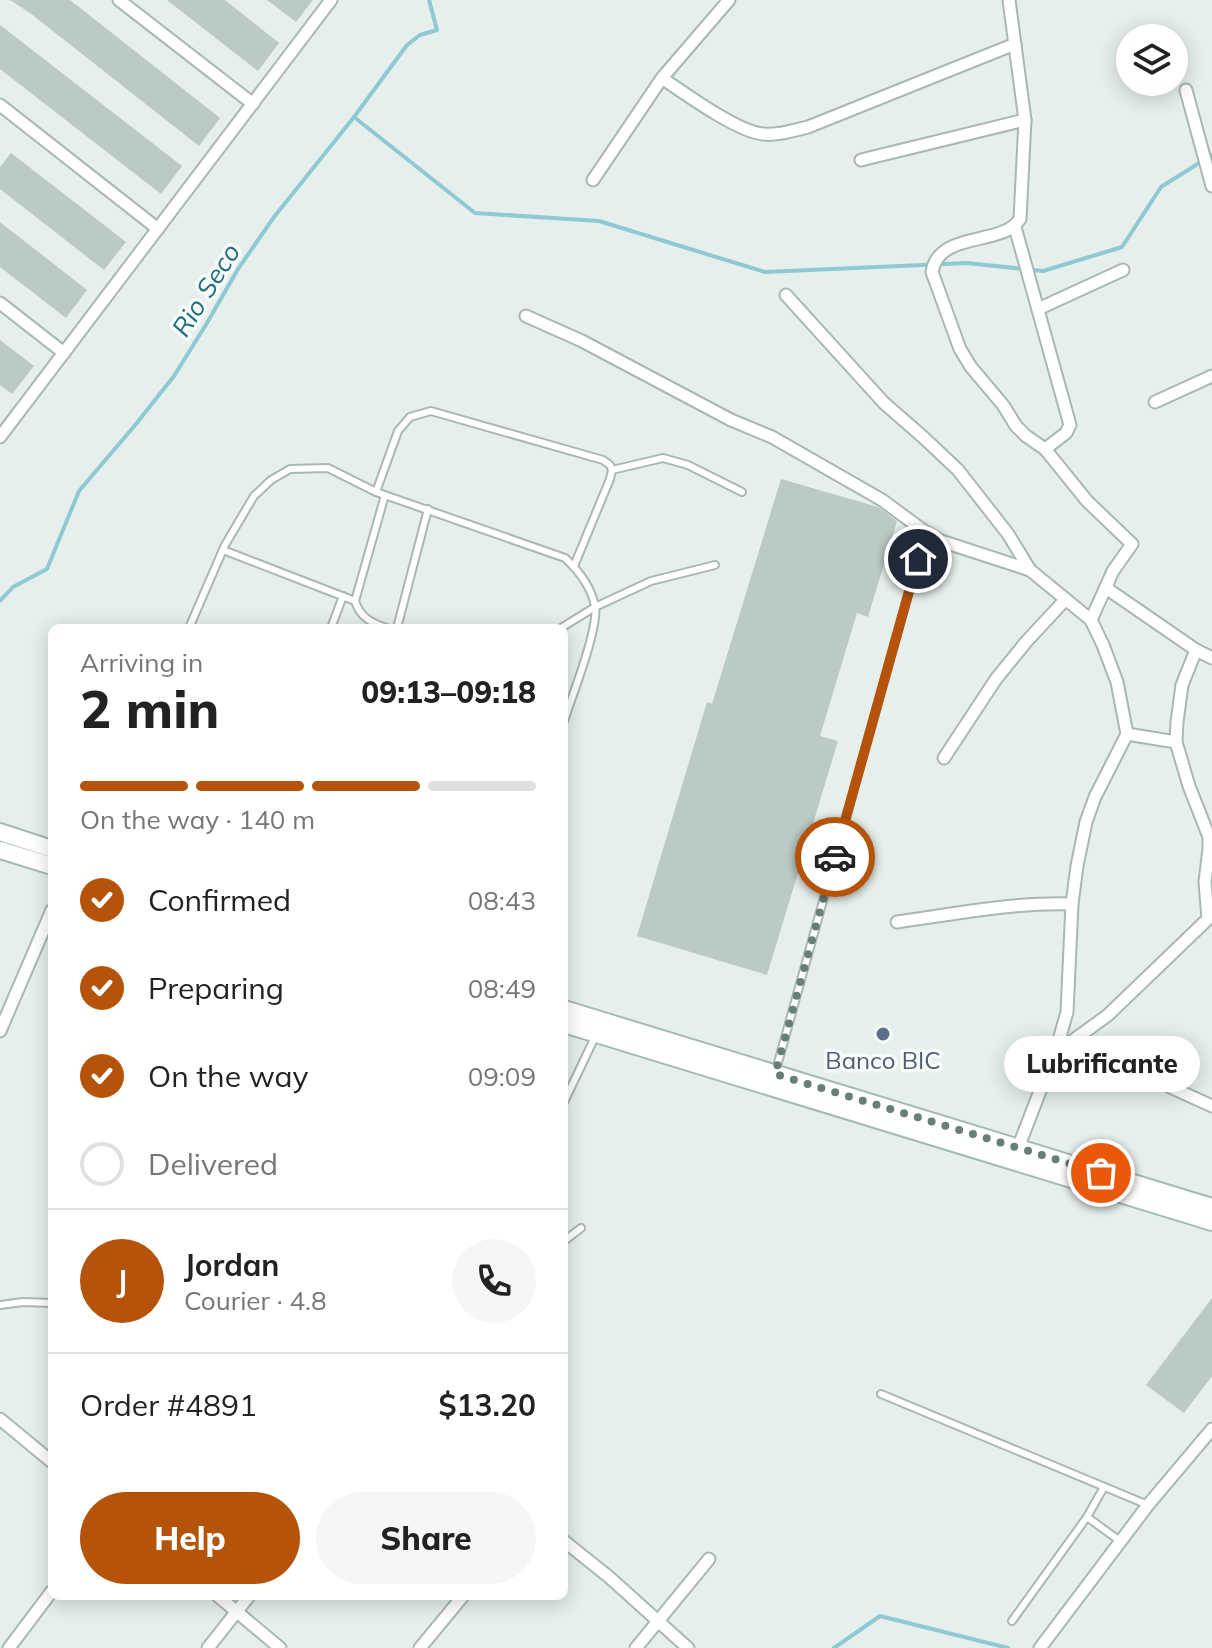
<!DOCTYPE html>
<meta charset="utf-8">
<style>
body{margin:0;font-family:Mulish,sans-serif;background:#f6f6f6;color:#222;height:100vh;display:flex;flex-direction:column;font-size:30px;white-space:nowrap}
*{box-sizing:border-box;margin:0}
p{font-size:26px;color:#767676}
.icon{flex:none;width:44px;height:44px;fill:none;stroke:currentColor;stroke-width:2;stroke-linecap:round;stroke-linejoin:round}
.map{position:relative;flex:1;overflow:hidden}
.side{position:absolute;left:48px;top:624px;width:520px;height:976px;display:flex;flex-direction:column;background:#fff;border-radius:12px;box-shadow:0 4px 20px #0003}
.side>*{flex:none}
.buttons{position:absolute;left:1116px;top:24px;display:grid;gap:16px}
.buttons a{display:grid;place-items:center;width:72px;height:72px;border-radius:50%;background:#fff;box-shadow:0 4px 20px #0003;font-size:40px}
.pin{position:absolute;display:grid;place-items:center;width:68px;height:68px;color:#fff;margin:-34px;border:4px solid #fff;border-radius:50%;box-shadow:0 2px 8px #0007}
.courier{position:absolute;display:grid;place-items:center;width:80px;height:80px;margin:-40px;border:6px solid #b45309;border-radius:50%;background:#fff;color:#222;box-shadow:0 2px 10px #0007}
.bubble{position:absolute;height:56px;border-radius:28px;background:#fff;box-shadow:0 4px 20px #0003;font-size:26px;font-weight:800;line-height:56px;text-align:center}
.summary em{font-style:normal;font-weight:800}
.summary div{display:flex;flex-direction:column-reverse}
.summary{display:flex;align-items:center;justify-content:space-between;height:136px;padding:0 32px}
h1{font-size:52px;font-weight:800;line-height:60px}
.bar{display:grid;grid-template-columns:repeat(4,1fr);gap:12px 8px;align-content:center;height:96px;padding:0 32px}
.bar i{height:10px;border-radius:6px;background:#e0e0e0}
.bar .on{background:#b45309}
.bar p{grid-column:span 4}
.line{display:flex;align-items:center;gap:20px;padding:0 32px;border-top:2px solid #e0e0e0}
.line div{flex:1}
.round{display:grid;place-items:center;flex:none;width:84px;height:84px;border-radius:42px;background:#f6f6f6}
ol{padding:0 32px;list-style:none}
li{display:flex;align-items:center;gap:24px;height:88px}
li p{margin-inline-start:auto}
li .icon{padding:8px;border-radius:50%;background:#b45309;color:#fff;stroke-width:4}
li:last-child{color:#767676}
li i{width:44px;height:44px;border:4px solid #e0e0e0;border-radius:50%}
.action{display:flex;gap:16px;margin-top:auto;padding:16px 32px}
.action a{flex:1;height:92px;border-radius:48px;background:#b45309;color:#fff;font-size:32px;font-weight:800;line-height:92px;text-align:center}
.action a+a{background:#f6f6f6;color:#222}
.map>svg:first-child{display:block}
</style>
<div class="map">
<svg width="1212" height="1648" viewBox="0 0 1212 1648">
<rect width="100%" height="100%" fill="#e6efeb"/>
<g fill="none" stroke-linecap="round" stroke-linejoin="round">
<!-- stream -->
<g stroke="#8ec9d4" stroke-width="4">
<path d="M354 117 475 213 599 221 765 272 967 263 1043 271 1122 247 1161 187 1212 155"/>
<path d="M0 601 13 587 47 569 79 491 136 424 174 376 207 323 238 269 274 217 354 117 407 45 420 35 437 30 429 0"/>
<path d="M834 1648 880 1616 1008 1648"/>
</g>
</g>
<!-- building -->
<g fill="#bbcac4">
<path d="M10 0H70L220 118 199 146 30 13Z"/>
<path d="M167 0H225L279 43 258 71Z"/>
<path d="M267 0H313L296 22Z"/>
<path d="M0 25 182 166 161 194 0 69Z"/>
<path d="M11 153 126 242 104 270 0 189V167Z"/>
<path d="M0 222 87 290 66 318 0 267Z"/>
<path d="M0 340 34 366 12 394 0 385Z"/>
<path d="M781 479 878 507 897 521 868 617 857 613 820 736 838 741 767 975 637 936 707 702 712 704Z"/>
<path d="M1212 1298V1376L1184 1413 1146 1385Z"/>
</g>
<g fill="none" stroke-linecap="round" stroke-linejoin="round">
<!-- lane casing -->
<g stroke="#a8b8b2" stroke-width="10">
<g id="lane">
<path d="M612 470 663 458 688 465 742 492"/>
<path d="M376 492 398 431 410 417 431 411 603 460 610 465 612 470 610 479 574 566"/>
<path d="M385 495 355 601C360 617 371 623 387 628"/>
<path d="M223 550 355 601"/>
<path d="M189 628 225 545 254 496 271 480 290 469 328 468 376 492 565 558C579 571 591 586 595 606 599 628 572 696 564 721"/>
<path d="M331 628 343 596"/>
<path d="M397 628 428 509"/>
<path d="M561 628 595 607 651 581 715 565"/>
<path d="M776 1070 918 559"/>
<path d="M564 1102 595 1037"/>
<path d="M564 1241 581 1228"/>
<path d="M0 1305 23 1302 52 1303"/>
<path d="M881 1394 1148 1505"/>
<path d="M1087 1517 1120 1541"/>
<path d="M1012 1621 1087 1517 1104 1487"/>
</g>
</g>
<!-- street casing -->
<g stroke="#a8b8b2" stroke-width="15">
<g id="street">
<path d="M119 0 253 104"/>
<path d="M1009 0 1025 120 1020 219C1002 247 939 230 932 272L960 349 971 367 1003 405 1016 426 1026 436 1045 449 1087 501 1132 544 1113 571 1091 620"/>
<path d="M662 78C684 93 738 132 763 134 778 136 794 130 808 127L1015 44"/>
<path d="M1186 90 1212 186"/>
<path d="M0 105 158 229"/>
<path d="M861 160 1025 120"/>
<path d="M593 180 662 78 729 0"/>
<path d="M1015 227 1070 425 1066 433 1045 449"/>
<path d="M786 295 884 403 923 437 958 470 1008 534 1030 570 1091 620 1103 645 1117 682 1127 734 1095 797 1086 822 1077 866 1072 904 1067 1012 1057 1047 1018 1148"/>
<path d="M0 303 64 353"/>
<path d="M1038 309 1123 270"/>
<path d="M526 316 582 341 731 420 772 437 882 500 924 531 941 541 1030 570"/>
<path d="M1155 402 1212 376"/>
<path d="M0 437 331 0"/>
<path d="M1106 588 1196 650 1212 658"/>
<path d="M1196 650 1182 685 1177 722 1176 742 1189 786 1209 837V849L1205 882 1208 919"/>
<path d="M1127 734 1176 742"/>
<path d="M944 758 996 679 1026 642 1065 600"/>
<path d="M897 922C955 914 1014 902 1072 904"/>
<path d="M0 1031 52 910"/>
<path d="M1071 1042 1212 1106"/>
<path d="M1057 1047 1071 1042 1108 1015 1211 916"/>
<path d="M0 1419 52 1462"/>
<path d="M564 1541 609 1577 688 1648"/>
<path d="M218 1596 280 1648"/>
<path d="M9 1648 52 1591"/>
<path d="M208 1648 249 1596"/>
<path d="M420 1648 463 1596"/>
<path d="M636 1648 709 1559"/>
<path d="M1040 1648 1148 1505 1212 1429"/>
</g>
</g>
<!-- secondary casing -->
<g stroke="#a4bbb3" stroke-width="20">
<g id="secondary">
<path d="M0 832 52 849"/>
<path d="M0 850 52 866"/>
<path d="M564 1009 1212 1207"/>
<path d="M564 1024 1212 1222"/>
</g>
</g>
<!-- lane -->
<use href="#lane" stroke="#fff" stroke-width="6"/>
<!-- street -->
<use href="#street" stroke="#fff" stroke-width="11"/>
<!-- secondary -->
<use href="#secondary" stroke="#fff" stroke-width="16"/>
</g>
<g fill="none" stroke-linecap="round" stroke-linejoin="round">
<!-- done -->
<path stroke="#687f78" stroke-width="8" stroke-dasharray="0 14.4" d="M835 857 775 1074 1101 1173"/>
<!-- route -->
<path stroke="#b45309" stroke-width="10" d="M835 857 918 559"/>
</g>
<!-- markers -->
<circle fill="#5c6f8a" stroke="#f7fbf9" stroke-width="3" cx="883" cy="1034" r="8"/>
<g text-anchor="middle" stroke-width="7" stroke-linejoin="round" paint-order="stroke">
<!-- service labels -->
<g font-size="24" fill="#4e5e75" stroke="#f7fbf9">
<text x="883" y="1069">Banco BIC</text>
</g>
<!-- water labels -->
<g font-size="26" font-style="italic" fill="#1c6f80" stroke="#f7fbf9">
<text transform="translate(206 290) rotate(-58)" y="9">Rio Seco</text>
</g>
</g>
</svg>
<div class="buttons">
<a><svg class="icon" aria-label="layers" viewBox="0 0 24 24"><path d="M12 4l9 5-9 5-9-5zM3 14l9 5 9-5"/></svg></a>
</div>
<div class="pin" style="left:1101px;top:1173px;background:#ea580c"><svg class="icon" aria-label="bag" viewBox="0 0 24 24"><path d="M5 8h14l-1 12H6zM9 8a3 3 0 0 1 6 0"/></svg></div>
<div class="pin" style="left:918px;top:559px;background:#1f2937"><svg class="icon" aria-label="home" viewBox="0 0 24 24"><path d="M3 11l9-7 9 7M6 9v11h12V9"/></svg></div>
<div class="courier" style="left:835px;top:857px"><svg class="icon" aria-label="car" viewBox="0 0 24 24"><path d="M5 17H2v-5l4-1 3-4h7l3 4 3 1v5h-3M9 17h6M6 11h13"/><circle cx="7" cy="17" r="2"/><circle cx="17" cy="17" r="2"/></svg></div>
<div class="bubble" style="left:1004px;top:1036px;width:196px">Lubrificante</div>
<section class="side">
<div class="summary"><div><h1>2 min</h1><p>Arriving in</p></div><em>09:13–09:18</em></div>
<div class="bar"><i class="on"></i><i class="on"></i><i class="on"></i><i></i><p>On the way · 140 m</p></div>
<ol>
<li><svg class="icon" aria-label="check" viewBox="0 0 24 24"><path d="M5 12l5 5 9-10"/></svg>Confirmed<p>08:43</p></li>
<li><svg class="icon" aria-label="check" viewBox="0 0 24 24"><path d="M5 12l5 5 9-10"/></svg>Preparing<p>08:49</p></li>
<li><svg class="icon" aria-label="check" viewBox="0 0 24 24"><path d="M5 12l5 5 9-10"/></svg>On the way<p>09:09</p></li>
<li><i></i>Delivered</li>
</ol>
<div class="line" style="height:144px"><b class="round" style="background:#b45309;color:#fff">J</b><div><b>Jordan</b><p>Courier · 4.8</p></div><a class="round"><svg class="icon" aria-label="phone" viewBox="0 0 24 24"><path d="M5 4h4l2 5-3 2q2 4 5 5l2-3 5 2v4C11 20 4 13 5 4z"/></svg></a></div>
<div class="line" style="height:104px"><div>Order #4891</div><b>$13.20</b></div>
<div class="action"><a>Help</a><a>Share</a></div>
</section>
</div>
